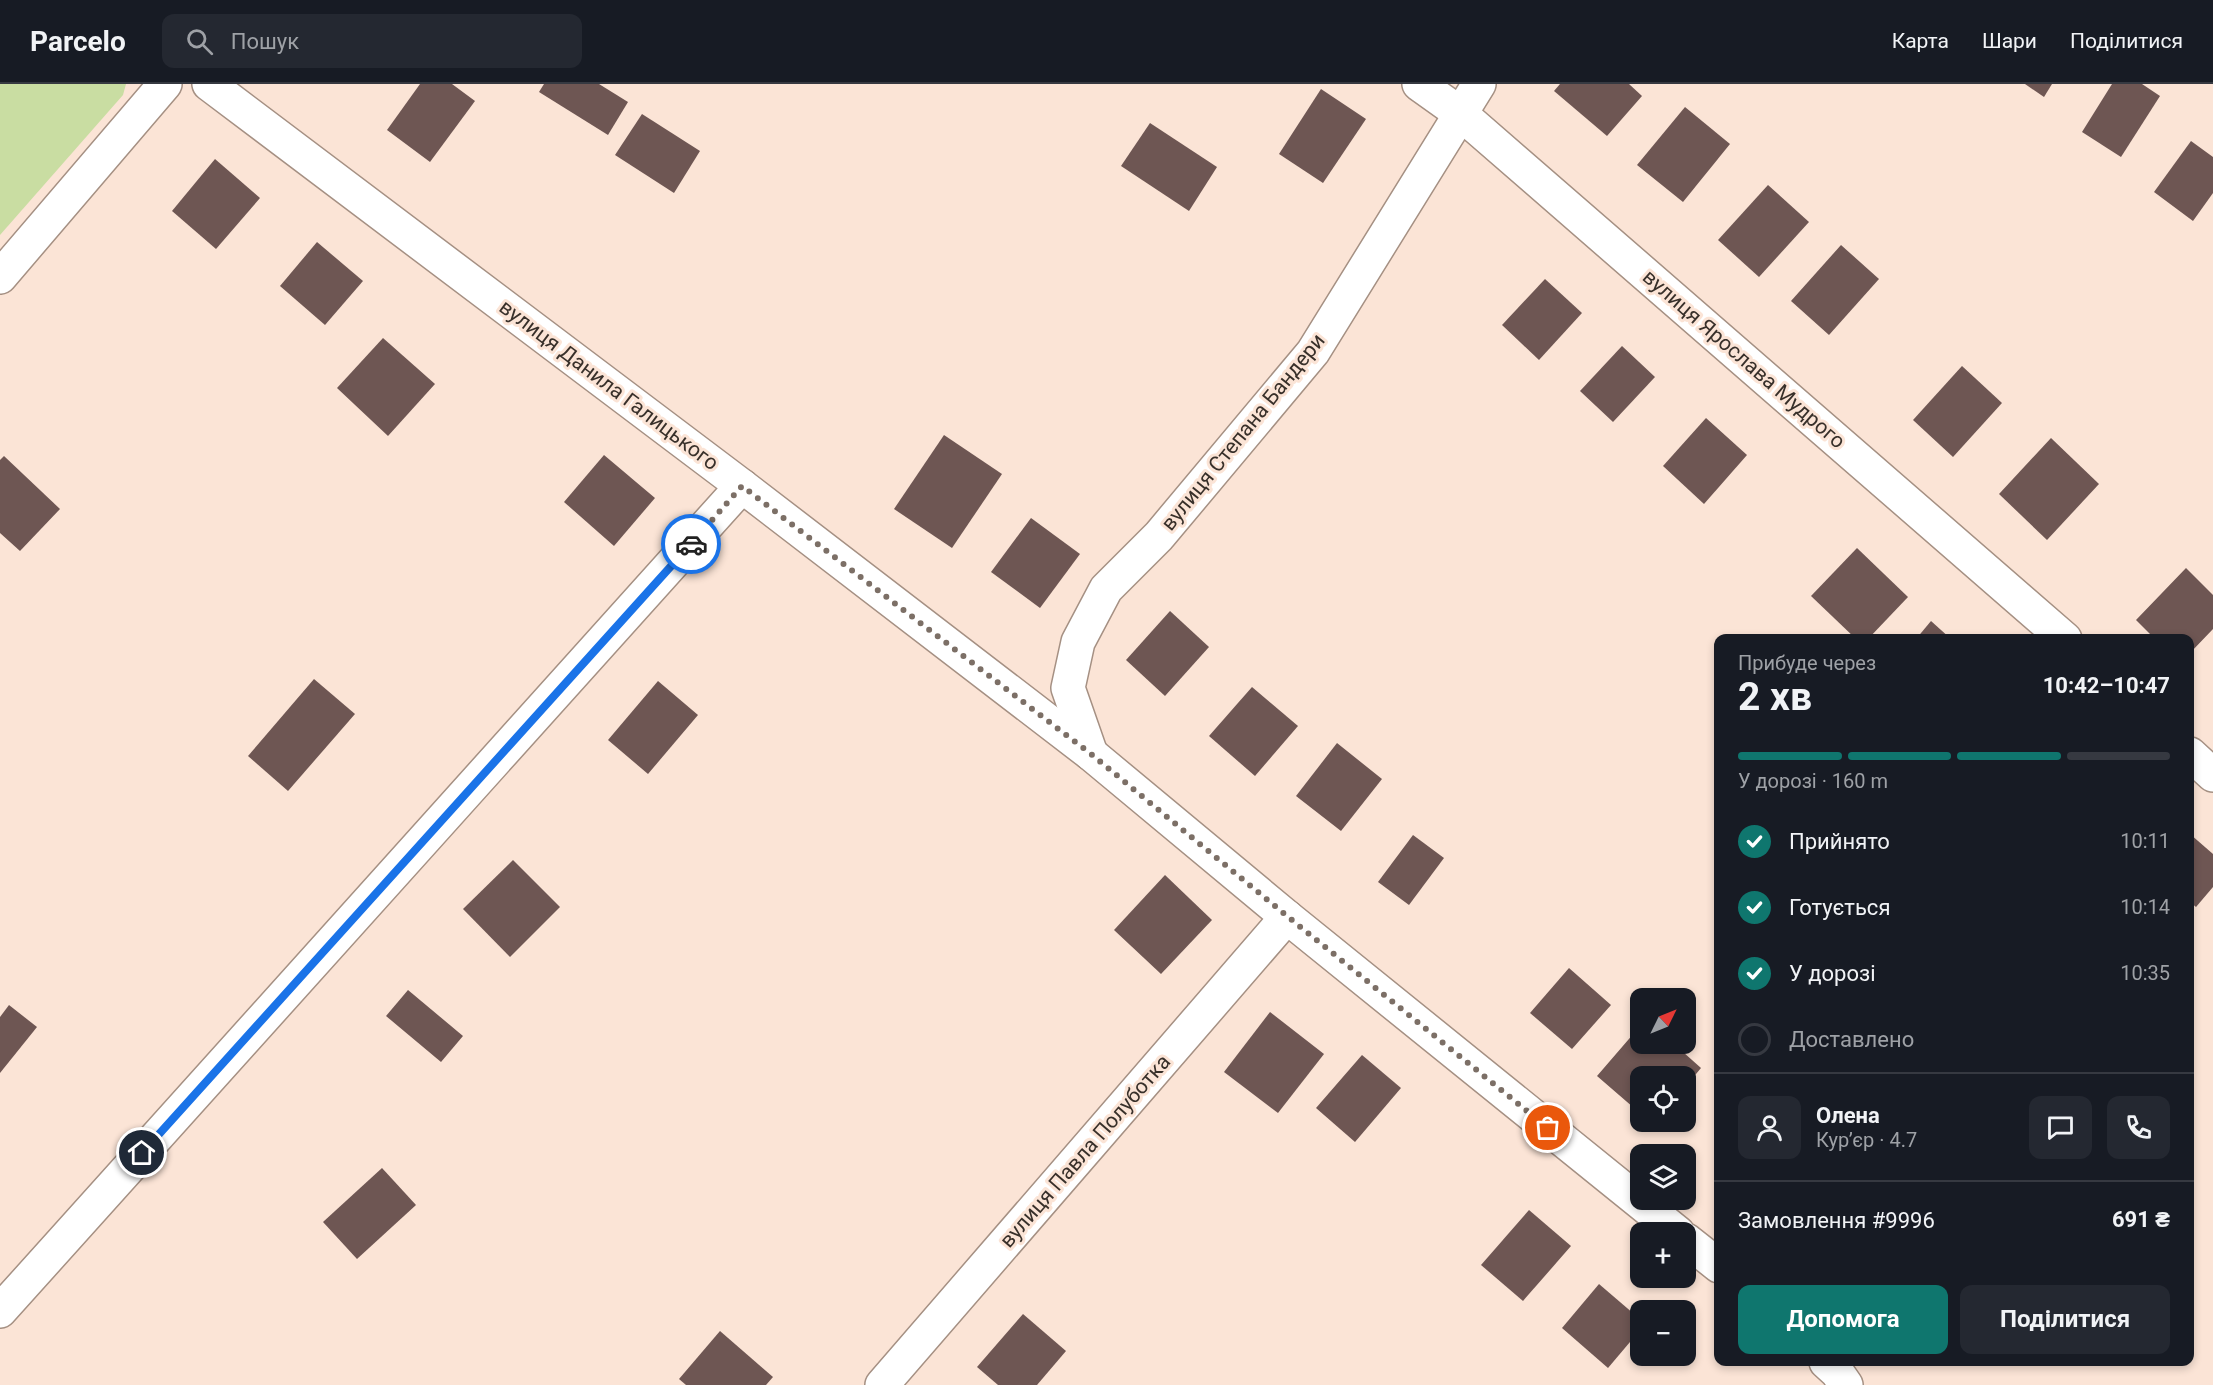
<!DOCTYPE html>
<html lang="uk">
<meta charset="utf-8">
<style>
body{margin:0;font-family:Roboto,sans-serif;background:#242831;color:#f1f3f6;height:100vh;display:flex;flex-direction:column;font-size:22px;white-space:nowrap}
*{box-sizing:border-box;margin:0}
p{font-size:20px;color:#9ea1a6}
.icon{flex:none;width:33px;height:33px;fill:none;stroke:currentColor;stroke-width:2;stroke-linecap:round;stroke-linejoin:round}
.map{position:relative;flex:1;overflow:hidden}
.drawer{position:absolute;left:1714px;top:550px;width:480px;height:732px;display:flex;flex-direction:column;background:#171b24;border-radius:12px;box-shadow:0 3px 9px #0003}
.drawer>*{flex:none}
.needle{width:39px;rotate:47deg}
.tools{position:absolute;left:1630px;top:904px;display:grid;gap:12px}
.tools a{display:grid;place-items:center;width:66px;height:66px;border-radius:12px;background:#171b24;box-shadow:0 3px 9px #0003;font-size:30px}
.pin{position:absolute;display:grid;place-items:center;width:51px;height:51px;color:#fff;margin:-26px;border:3px solid #fff;border-radius:50%;box-shadow:0 2px 6px #0007}
.courier{position:absolute;display:grid;place-items:center;width:60px;height:60px;margin:-30px;border:4px solid #1a73e8;border-radius:50%;background:#fff;color:#222;box-shadow:0 2px 8px #0007}
.headline em{font-style:normal;font-weight:700}
.headline div{display:flex;flex-direction:column-reverse}
.headline{display:flex;align-items:center;justify-content:space-between;height:102px;padding:0 24px}
h1{font-size:39px;font-weight:700;line-height:45px}
.bar{display:grid;grid-template-columns:repeat(4,1fr);gap:9px 6px;align-content:center;height:72px;padding:0 24px}
.bar i{height:8px;border-radius:4px;background:#363941}
.bar .active{background:#0f766e}
.bar p{grid-column:span 4}
.line{display:flex;align-items:center;gap:15px;padding:0 24px;border-top:2px solid #363941}
.line div{flex:1}
.round{display:grid;place-items:center;flex:none;width:63px;height:63px;border-radius:12px;background:#242831}
ol{padding:0 24px;list-style:none}
li{display:flex;align-items:center;gap:18px;height:66px}
li p{margin-inline-start:auto}
li .icon{padding:6px;border-radius:50%;background:#0f766e;color:#fff;stroke-width:4}
li:last-child{color:#9ea1a6}
li i{width:33px;height:33px;border:3px solid #363941;border-radius:50%}
.cta{display:flex;gap:12px;margin-top:auto;padding:12px 24px}
.cta a{flex:1;height:69px;border-radius:12px;background:#0f766e;color:#fff;font-size:24px;font-weight:700;line-height:69px;text-align:center}
.cta a+a{background:#242831;color:#f1f3f6}
header{display:flex;align-items:center;gap:36px;box-sizing:border-box;height:84px;padding:0 30px;background:#171b24;border-bottom:2px solid #363941}
header strong{font-size:28px}
nav{display:flex;gap:33px;margin-inline-start:auto;font-size:21px}
.search{width:420px;height:54px;background:#242831;display:flex;align-items:center;gap:15px;box-sizing:border-box;padding:0 21px;border-radius:12px;color:#9ea1a6;font-size:22px}
.map>svg:first-child{display:block}
</style>
<header>
<strong>Parcelo</strong>
<div class="search"><svg class="icon" aria-label="search" viewBox="0 0 24 24"><circle cx="10" cy="10" r="6"/><path d="M15 15l6 6"/></svg>Пошук</div>
<nav><a>Карта</a><a>Шари</a><a>Поділитися</a></nav>
</header>
<div class="map">
<svg width="2213" height="1301" viewBox="0 0 2213 1301">
<rect width="100%" height="100%" fill="#fbe4d6"/>
<!-- green -->
<path fill="#c9dda2" d="M0 0H126L123 11 0 151Z"/>
<!-- building -->
<g fill="#6e5653">
<path d="M420 0H452L475 17 430 78 387 46Z"/>
<path d="M544 0H599L628 18 608 51 539 8Z"/>
<path d="M1560 0H1629L1642 12 1607 52 1554 7Z"/>
<path d="M2025 0H2052L2044 13Z"/>
<path d="M2112 0H2142L2160 12 2121 73 2082 48Z"/>
<path d="M1321 5 1366 35 1323 99 1279 70Z"/>
<path d="M1685 23 1730 60 1683 118 1637 81Z"/>
<path d="M642 30 700 67 674 109 615 71Z"/>
<path d="M1150 39 1217 83 1189 127 1121 82Z"/>
<path d="M2191 57 2213 73V109L2193 137 2154 108Z"/>
<path d="M215 75 260 114 216 165 172 127Z"/>
<path d="M1768 101 1809 138 1759 193 1718 156Z"/>
<path d="M317 158 363 197 325 241 280 202Z"/>
<path d="M1841 161 1879 195 1829 251 1791 217Z"/>
<path d="M1545 195 1582 229 1539 276 1502 241Z"/>
<path d="M383 254 435 300 388 352 337 304Z"/>
<path d="M1622 262 1655 293 1613 338 1580 307Z"/>
<path d="M1962 282 2002 319 1953 373 1913 336Z"/>
<path d="M1706 334 1747 371 1704 420 1663 382Z"/>
<path d="M944 351 1002 390 952 464 894 425Z"/>
<path d="M2051 354 2099 400 2047 456 1999 410Z"/>
<path d="M604 371 655 414 614 462 564 418Z"/>
<path d="M4 372 60 425 20 467 0 449V376Z"/>
<path d="M1031 434 1080 470 1040 524 991 488Z"/>
<path d="M1857 464 1908 513 1868 555H1856L1811 512Z"/>
<path d="M2186 484 2213 511V545L2190 569V555H2155L2136 536Z"/>
<path d="M1170 527 1209 563 1165 612 1126 576Z"/>
<path d="M1931 537 1951 555H1916Z"/>
<path d="M314 595 355 630 288 707 248 672Z"/>
<path d="M658 597 698 631 648 690 608 656Z"/>
<path d="M1252 603 1298 642 1255 692 1209 652Z"/>
<path d="M1337 659 1382 695 1341 747 1296 712Z"/>
<path d="M2190 750 2213 770V803L2196 823 2190 818Z"/>
<path d="M1413 751 1444 774 1409 821 1378 798Z"/>
<path d="M513 776 560 823 510 873 463 825Z"/>
<path d="M1165 791 1212 836 1161 890 1114 846Z"/>
<path d="M1569 884 1611 921 1572 965 1530 929Z"/>
<path d="M408 906 463 952 441 978 386 932Z"/>
<path d="M9 921 37 943 0 989V933Z"/>
<path d="M1270 928 1324 970 1278 1029 1224 988Z"/>
<path d="M1641 941V960H1674L1701 984 1686 1002V993H1641V1030L1597 992Z"/>
<path d="M1362 971 1401 1004 1355 1058 1316 1024Z"/>
<path d="M382 1084 416 1121 357 1175 323 1138Z"/>
<path d="M1529 1126 1571 1162 1523 1217 1481 1181Z"/>
<path d="M1599 1200 1641 1236V1245L1608 1284 1562 1244Z"/>
<path d="M1023 1230 1066 1267 1037 1301H998L977 1283Z"/>
<path d="M720 1247 773 1293 766 1301H686L679 1295Z"/>
</g>
<g fill="none" stroke-linecap="round" stroke-linejoin="round">
<!-- street casing -->
<g stroke="#a59083" stroke-width="36">
<g id="street">
<path d="M209 0 742 402 1091 670 1287 833 1678 1149"/>
<path d="M1419 0 1461 30 2065 555"/>
<path d="M0 193 165 0"/>
<path d="M1091 670 1068 604 1078 558 1106 505 1159 452 1313 268 1479 0"/>
<path d="M2190 670 2213 691"/>
<path d="M1686 1156 1719 1182"/>
<path d="M0 1227 742 402"/>
<path d="M1826 1278 1837 1288 1846 1301"/>
<path d="M882 1301 1287 833"/>
</g>
</g>
<!-- street -->
<use href="#street" stroke="#fff" stroke-width="33"/>
</g>
<g fill="none" stroke-linecap="round" stroke-linejoin="round">
<!-- done -->
<path stroke="#7c6f66" stroke-width="6" stroke-dasharray="0 10.8" d="M691 460 742 402 1091 670 1287 832 1548 1044"/>
<!-- route -->
<path stroke="#1a73e8" stroke-width="8" d="M142 1069 691 460"/>
</g>
<g text-anchor="middle" stroke-width="6" stroke-linejoin="round" paint-order="stroke">
<!-- street labels -->
<g font-size="21" fill="#38302a" stroke="#fbe4d6">
<text transform="translate(1744 275) rotate(41)" y="7">вулиця Ярослава Мудрого</text>
<text transform="translate(609 301) rotate(37)" y="7">вулиця Данила Галицького</text>
<text transform="translate(1243 348) rotate(-51)" y="7">вулиця Степана Бандери</text>
<text transform="translate(1085 1067) rotate(-49)" y="7">вулиця Павла Полуботка</text>
</g>
</g>
</svg>
<div class="tools">
<a><svg class="needle" viewBox="-14 -14 28 28"><path d="M0-13l5 13h-10z" fill="#e53935"/><path d="M0 13l5-13h-10z" fill="#9ea1a6"/></svg></a>
<a><svg class="icon" aria-label="locate" viewBox="0 0 24 24"><circle cx="12" cy="12" r="6"/><path d="M12 2v4M12 18v4M2 12h4M18 12h4"/></svg></a>
<a><svg class="icon" aria-label="layers" viewBox="0 0 24 24"><path d="M12 4l9 5-9 5-9-5zM3 14l9 5 9-5"/></svg></a>
<a>+</a>
<a>−</a>
</div>
<div class="pin" style="left:1548px;top:1044px;background:#ea580c"><svg class="icon" aria-label="bag" viewBox="0 0 24 24"><path d="M5 8h14l-1 12H6zM9 8a3 3 0 0 1 6 0"/></svg></div>
<div class="pin" style="left:142px;top:1069px;background:#1f2937"><svg class="icon" aria-label="home" viewBox="0 0 24 24"><path d="M3 11l9-7 9 7M6 9v11h12V9"/></svg></div>
<div class="courier" style="left:691px;top:460px"><svg class="icon" aria-label="car" viewBox="0 0 24 24"><path d="M5 17H2v-5l4-1 3-4h7l3 4 3 1v5h-3M9 17h6M6 11h13"/><circle cx="7" cy="17" r="2"/><circle cx="17" cy="17" r="2"/></svg></div>
<section class="drawer">
<div class="headline"><div><h1>2 хв</h1><p>Прибуде через</p></div><em>10:42–10:47</em></div>
<div class="bar"><i class="active"></i><i class="active"></i><i class="active"></i><i></i><p>У дорозі · 160 m</p></div>
<ol>
<li><svg class="icon" aria-label="check" viewBox="0 0 24 24"><path d="M5 12l5 5 9-10"/></svg>Прийнято<p>10:11</p></li>
<li><svg class="icon" aria-label="check" viewBox="0 0 24 24"><path d="M5 12l5 5 9-10"/></svg>Готується<p>10:14</p></li>
<li><svg class="icon" aria-label="check" viewBox="0 0 24 24"><path d="M5 12l5 5 9-10"/></svg>У дорозі<p>10:35</p></li>
<li><i></i>Доставлено</li>
</ol>
<div class="line" style="height:108px"><a class="round"><svg class="icon" aria-label="person" viewBox="0 0 24 24"><circle cx="12" cy="8" r="4"/><path d="M4 21q1-7 8-7t8 7"/></svg></a><div><b>Олена</b><p>Кур’єр · 4.7</p></div><a class="round"><svg class="icon" aria-label="chat" viewBox="0 0 24 24"><path d="M4 5h16v11H9l-5 4z"/></svg></a><a class="round"><svg class="icon" aria-label="phone" viewBox="0 0 24 24"><path d="M5 4h4l2 5-3 2q2 4 5 5l2-3 5 2v4C11 20 4 13 5 4z"/></svg></a></div>
<div class="line" style="height:78px"><div>Замовлення #9996</div><b>691 ₴</b></div>
<div class="cta"><a>Допомога</a><a>Поділитися</a></div>
</section>
</div>
